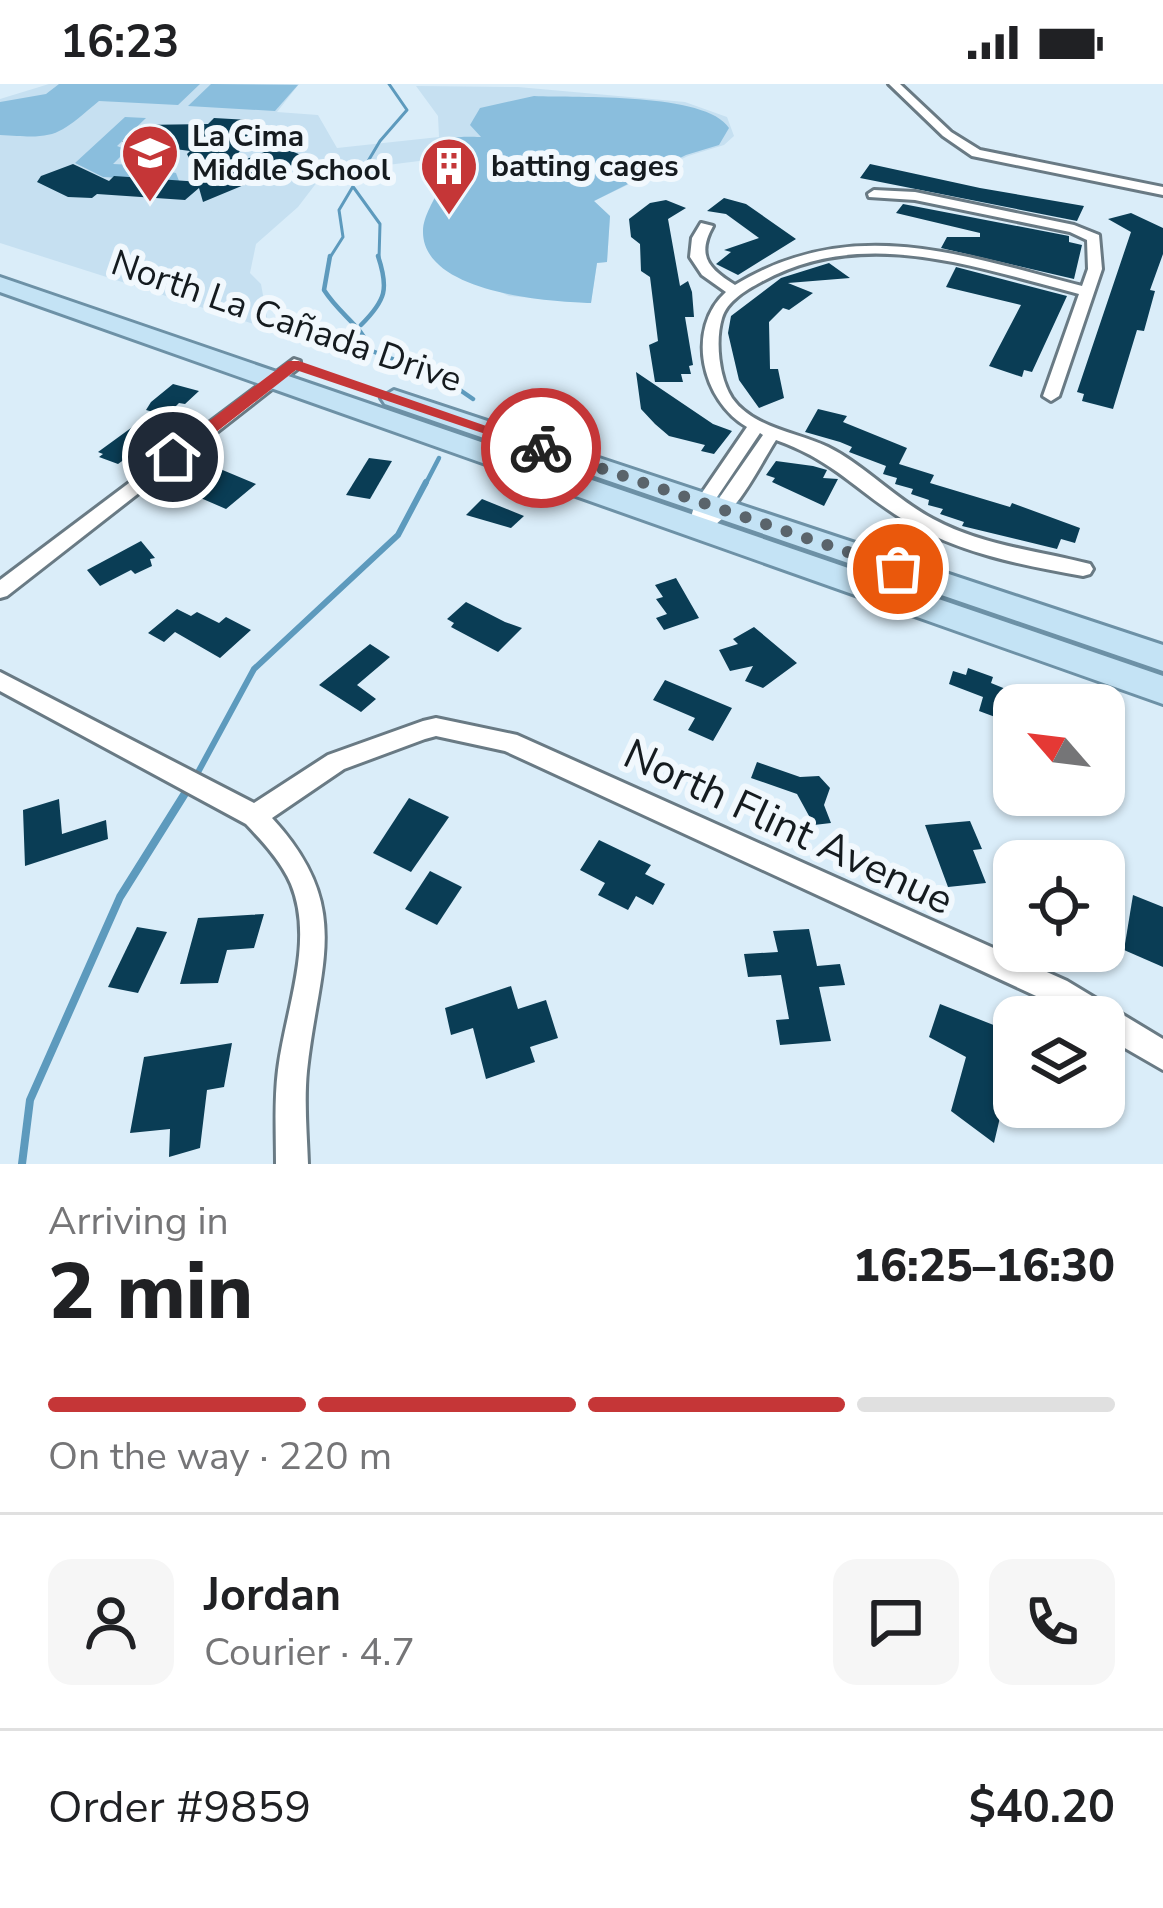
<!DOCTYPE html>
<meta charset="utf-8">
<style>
body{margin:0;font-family:"Nunito Sans",sans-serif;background:#f6f6f6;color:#202124;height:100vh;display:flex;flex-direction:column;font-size:45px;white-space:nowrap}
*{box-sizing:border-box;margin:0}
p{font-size:39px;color:#757577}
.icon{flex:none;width:66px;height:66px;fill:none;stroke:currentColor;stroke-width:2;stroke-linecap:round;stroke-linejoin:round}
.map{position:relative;height:1080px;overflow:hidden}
.drawer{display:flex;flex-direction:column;background:#fff;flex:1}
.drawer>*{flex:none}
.needle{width:78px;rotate:298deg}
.fabs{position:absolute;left:993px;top:600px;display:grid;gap:24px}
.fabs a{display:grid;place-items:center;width:132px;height:132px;border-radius:24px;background:#fff;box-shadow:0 3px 9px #0004;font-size:60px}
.pin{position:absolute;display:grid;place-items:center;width:102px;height:102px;color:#fff;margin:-51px;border:6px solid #fff;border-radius:50%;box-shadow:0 3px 12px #0007}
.courier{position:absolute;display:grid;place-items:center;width:120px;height:120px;margin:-60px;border:9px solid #c53637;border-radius:50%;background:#fff;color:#222;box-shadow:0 3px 15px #0007}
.headline em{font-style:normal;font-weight:800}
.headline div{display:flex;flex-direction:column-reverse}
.headline{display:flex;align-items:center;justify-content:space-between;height:204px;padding:0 48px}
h1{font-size:78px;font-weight:800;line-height:90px}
.bar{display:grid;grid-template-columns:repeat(4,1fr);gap:18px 12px;align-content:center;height:144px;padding:0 48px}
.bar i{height:15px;border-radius:9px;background:#e0e0e0}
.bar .selected{background:#c53637}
.bar p{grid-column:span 4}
.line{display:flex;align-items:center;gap:30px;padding:0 48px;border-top:3px solid #e0e0e0}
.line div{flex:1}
.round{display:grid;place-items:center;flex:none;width:126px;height:126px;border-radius:24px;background:#f6f6f6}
.status{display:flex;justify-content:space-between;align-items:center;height:84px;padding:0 60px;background:#fff;direction:ltr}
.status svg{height:33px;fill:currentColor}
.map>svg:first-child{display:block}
</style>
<div class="status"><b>16:23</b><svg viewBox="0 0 49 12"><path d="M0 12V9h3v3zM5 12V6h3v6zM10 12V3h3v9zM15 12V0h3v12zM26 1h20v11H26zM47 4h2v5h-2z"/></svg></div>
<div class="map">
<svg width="1163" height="1080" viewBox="0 0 1163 1080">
<rect width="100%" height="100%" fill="#daedf9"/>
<!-- built -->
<path fill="#c6e0f1" d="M49 0H299L277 28 318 31 337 64 439 53 438 32 416 2 518 3 685 18 727 33 734 52 724 61 688 72 594 117 610 132 607 178 597 179 591 219 509 212 441 181 423 147 440 103 427 76 324 89 298 123 256 160 250 189 261 200 269 245 0 159V15Z"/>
<!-- green -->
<g fill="#8abedd">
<path d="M59 0H200L178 21 99 17C56 53 57 55 0 51V18L46 10Z"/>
<path d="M211 0 298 1 275 27 188 22Z"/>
<path d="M534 12C576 14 706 8 729 44L719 61 686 71 594 117 610 132 607 178 597 179 591 219C549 218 422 209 423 147 423 132 435 115 440 103L428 76C443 52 452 52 481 53L470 41 480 24Z"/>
<path d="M125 33 146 34 117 62 127 66 113 80 134 81 151 65 180 67 160 86 176 89 179 97 103 93 75 79Z"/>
</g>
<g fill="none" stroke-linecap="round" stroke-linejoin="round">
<!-- stream-far3 -->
<g stroke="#5d9abd" stroke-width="3">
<path d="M354 104 380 140 379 175"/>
<path d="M329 175 343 153 339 126 380 57 407 26 389 0"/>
</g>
<!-- stream-far2 -->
<g stroke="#5d9abd" stroke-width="4.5">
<path d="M330 172 324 206C340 231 360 240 372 267L444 295 473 315"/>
<path d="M361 241C386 216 389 205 378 172"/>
<path d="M425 401 439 374"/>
</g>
<!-- stream-far1 -->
<path stroke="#5d9abd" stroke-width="6" d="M196 692 254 585 398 451 426 398"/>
<!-- stream -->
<path stroke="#5d9abd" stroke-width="8" d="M22 1080 30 1016 120 813 189 703"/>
</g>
<!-- building -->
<g fill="#0a3d55">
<path d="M214 34 249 36 243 42 261 43 225 84 279 62 301 71 295 74 302 77 203 118 199 104 185 116 97 110 92 114 68 113 37 98 41 92 73 80 109 97 114 92 201 98 187 70 190 67 122 58 141 41 208 40Z"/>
<path d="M870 80 980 104 1084 122 1077 137 860 94Z"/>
<path d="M724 114 746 120 796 155 738 191 716 180 731 168 724 166 759 154 726 130 707 127Z"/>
<path d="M666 116 686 124 668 135 680 202 688 197 692 208 694 233H685L693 281 689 282 691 290H681L683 298H655L649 261 658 257 650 193 641 187 640 160 631 153 629 135 650 119Z"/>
<path d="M903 120 1069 152V158L1082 161 1074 195 941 164 947 153H980V149L896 129Z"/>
<path d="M1131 129 1163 144V170L1150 206 1155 207 1144 247 1137 246 1113 325 1082 317 1084 310 1077 308 1131 148 1108 135Z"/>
<path d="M829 179 850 194 788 199 813 209 789 226 783 224 769 238 770 285H778L784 314 759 324 739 296 728 249 731 232 781 194Z"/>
<path d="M956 183 1067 212 1032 288 1024 286 1022 293 989 282 1021 221 946 203Z"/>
<path d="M636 288 713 340 732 347 714 370 701 367 705 361 669 352 655 340 641 325Z"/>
<path d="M173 300 199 307 185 320 179 319 150 348 158 351 118 380 99 373 103 370 98 368 153 328 146 326 151 318Z"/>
<path d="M818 325 847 332 843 338 907 364 899 380 934 391 930 399 1010 423 1012 419 1080 444 1075 459 1061 455 1057 465 962 442 964 438 940 430 943 425 928 421 929 416 911 410 913 405 895 400 897 394 883 390 886 382 849 368 852 363 840 358 805 348Z"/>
<path d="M369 374 392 377 370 415 346 411Z"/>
<path d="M776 377 813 382 827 386 823 394 838 395 824 422 772 398 775 394 766 391Z"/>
<path d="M213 382 256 400 226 425 196 412 209 402 195 396Z"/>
<path d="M482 415 524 432 511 444 466 431Z"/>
<path d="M141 457 155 474 150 475 152 482 135 490 131 486 100 502 87 486Z"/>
<path d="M676 494 699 534 664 546 656 534 667 530 656 515 663 513 655 501Z"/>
<path d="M466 518 505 538 522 544 498 568 451 543 454 539 447 535Z"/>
<path d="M177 525 191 532 197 528 219 539 226 533 251 546 220 574 175 548 164 558 148 549Z"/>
<path d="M754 543 797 579 763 604 745 597 753 582 730 587 719 566 738 560 733 555Z"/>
<path d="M370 560 390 573 357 601 376 615 361 628 319 601Z"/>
<path d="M968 584 993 593 991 599 1045 621H1014V640L979 627 983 613 949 600 953 587 966 591Z"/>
<path d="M665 596 732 624 713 657 688 646 695 634 653 616Z"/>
<path d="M757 678 800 693 819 692 830 704 824 721 831 739 814 741 797 710 751 694Z"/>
<path d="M409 714 449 733 411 788 373 769Z"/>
<path d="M59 715 62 750 106 736 108 755 25 782 23 726Z"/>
<path d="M970 737 982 765 973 766 986 799 948 803 925 741Z"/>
<path d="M599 756 651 781 645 790 665 800 653 821 636 812 628 826 598 811 605 799 580 786Z"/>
<path d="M430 787 462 803 437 841 405 825Z"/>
<path d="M1133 811 1163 823V883L1124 866Z"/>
<path d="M264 830 254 864 227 866 218 899 180 900 198 834Z"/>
<path d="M137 843 167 848 138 909 108 903Z"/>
<path d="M809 845 817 882 840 880 845 901 819 903 831 957 780 961 776 936 789 935 781 891 748 893 744 870 778 868 773 847Z"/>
<path d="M511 902 518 925 546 916 558 954 530 963 535 978 486 995 473 944 451 951 445 924Z"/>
<path d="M940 920 1014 949V1013L1006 1008 994 1059 951 1027 966 973 929 953Z"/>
<path d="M232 959 224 1003 207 1006 200 1064 169 1073 170 1045 130 1049 144 973Z"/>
</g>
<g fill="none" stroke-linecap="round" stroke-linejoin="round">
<!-- street casing -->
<g stroke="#697a84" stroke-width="6">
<g id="street">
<path d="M889 0H900L951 48 980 66 1163 103V111L972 72 943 52Z"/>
<path d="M874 106 915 108 1074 141 1099 151 1102 185 1059 312 1051 317 1043 312 1079 210C974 183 863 141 761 198 746 206 727 217 722 234 715 257 719 294 732 314 753 344 797 348 828 363 866 382 895 415 933 435 983 462 1036 466 1090 480L1093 485 1090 490 1083 492C1021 481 958 469 904 436 855 406 835 377 776 356 755 389 735 435 698 451L688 444 695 419 747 343C702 317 685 245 726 208L702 191 690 173 692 154 701 139 713 142C696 172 709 185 735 201 851 130 961 171 1082 202L1088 185 1087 156 1070 148 915 116 869 113 868 110ZM760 349 763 351 713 423V419Z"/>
<path d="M294 275 300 277V283L7 512 0 514V496Z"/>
<path d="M0 588 254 719 328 671 423 637 436 634 517 651 1067 897 1163 955V986L1104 952V933H1074L1047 917 505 667 436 652 425 655 344 685 272 734C355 824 318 881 307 987 304 1018 307 1049 308 1080H276C276 1049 274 1017 278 986 285 927 315 858 291 800 281 777 263 758 246 740L0 607Z"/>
</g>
</g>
<!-- primary casing -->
<g stroke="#6d91a6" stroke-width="6">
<g id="primary">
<path d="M0 193 1163 592V620L0 208Z"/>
<path d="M394 306 1163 561V587L385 320 381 314Z"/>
</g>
</g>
<!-- street -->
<use href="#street" fill="#fff" fill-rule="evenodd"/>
<!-- primary -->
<use href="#primary" fill="#c4e3f5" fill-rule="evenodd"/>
</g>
<!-- route -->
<path fill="#c53637" d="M288 277H299L550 364 536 367 296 286 179 377H167V369Z"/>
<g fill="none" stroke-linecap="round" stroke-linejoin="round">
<!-- done -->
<path stroke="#5a646b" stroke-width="12" stroke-dasharray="0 21.6" d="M541 364 898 485"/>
</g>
<!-- icons -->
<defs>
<g id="school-pin" transform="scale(3)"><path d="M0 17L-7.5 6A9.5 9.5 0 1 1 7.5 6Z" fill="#c53637" stroke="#f1f8fd"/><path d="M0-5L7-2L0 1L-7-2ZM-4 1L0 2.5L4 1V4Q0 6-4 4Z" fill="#fff"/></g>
<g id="building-pin" transform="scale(3)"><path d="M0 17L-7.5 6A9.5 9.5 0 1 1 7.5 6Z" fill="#c53637" stroke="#f1f8fd"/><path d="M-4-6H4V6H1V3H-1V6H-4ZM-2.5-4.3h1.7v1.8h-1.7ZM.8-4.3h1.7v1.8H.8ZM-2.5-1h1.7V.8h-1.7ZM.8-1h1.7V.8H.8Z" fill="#fff"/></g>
</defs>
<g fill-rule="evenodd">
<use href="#school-pin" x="150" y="69"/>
<use href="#building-pin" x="449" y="82"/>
</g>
<g text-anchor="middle" stroke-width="12" stroke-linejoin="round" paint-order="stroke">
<!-- far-poi labels -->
<g font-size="30" font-weight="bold" fill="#151b1f" stroke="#f1f8fd" text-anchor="start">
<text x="192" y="62">La Cima<tspan x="192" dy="34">Middle School</tspan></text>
<text x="491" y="92">batting cages</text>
</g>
<!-- street labels -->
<g font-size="36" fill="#151b1f" stroke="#f1f8fd">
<text transform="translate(287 236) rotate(19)" y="13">North La Cañada Drive</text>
</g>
<!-- near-street labels -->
<g font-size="42" fill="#151b1f" stroke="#f1f8fd">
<text transform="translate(789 742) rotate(25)" y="15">North Flint Avenue</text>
</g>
</g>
</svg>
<div class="fabs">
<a><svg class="needle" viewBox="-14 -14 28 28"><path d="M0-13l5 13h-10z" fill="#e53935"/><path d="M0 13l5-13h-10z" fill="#757577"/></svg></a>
<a><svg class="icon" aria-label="locate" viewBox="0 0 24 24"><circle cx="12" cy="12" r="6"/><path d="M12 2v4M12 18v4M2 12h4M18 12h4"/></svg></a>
<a><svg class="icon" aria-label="layers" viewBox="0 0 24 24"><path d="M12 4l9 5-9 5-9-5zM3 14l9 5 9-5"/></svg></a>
</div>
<div class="pin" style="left:898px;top:485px;background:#ea580c"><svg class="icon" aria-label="bag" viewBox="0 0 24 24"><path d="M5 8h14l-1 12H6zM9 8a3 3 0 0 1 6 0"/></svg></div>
<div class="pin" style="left:173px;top:373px;background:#1f2937"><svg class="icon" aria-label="home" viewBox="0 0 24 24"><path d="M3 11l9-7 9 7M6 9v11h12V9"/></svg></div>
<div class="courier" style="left:541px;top:364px"><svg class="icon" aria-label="bike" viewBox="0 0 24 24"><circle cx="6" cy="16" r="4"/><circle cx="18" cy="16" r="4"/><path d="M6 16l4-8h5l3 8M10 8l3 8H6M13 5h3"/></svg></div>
</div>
<section class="drawer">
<div class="headline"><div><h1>2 min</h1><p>Arriving in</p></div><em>16:25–16:30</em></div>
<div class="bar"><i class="selected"></i><i class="selected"></i><i class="selected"></i><i></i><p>On the way · 220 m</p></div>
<div class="line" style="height:216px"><a class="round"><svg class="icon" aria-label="person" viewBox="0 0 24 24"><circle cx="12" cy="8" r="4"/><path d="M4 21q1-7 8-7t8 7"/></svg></a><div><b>Jordan</b><p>Courier · 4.7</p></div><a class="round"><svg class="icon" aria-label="chat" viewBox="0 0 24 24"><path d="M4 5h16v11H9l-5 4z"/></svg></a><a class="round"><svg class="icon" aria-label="phone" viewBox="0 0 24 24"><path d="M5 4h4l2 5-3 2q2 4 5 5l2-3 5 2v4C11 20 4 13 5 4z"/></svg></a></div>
<div class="line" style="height:156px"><div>Order #9859</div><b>$40.20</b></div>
</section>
